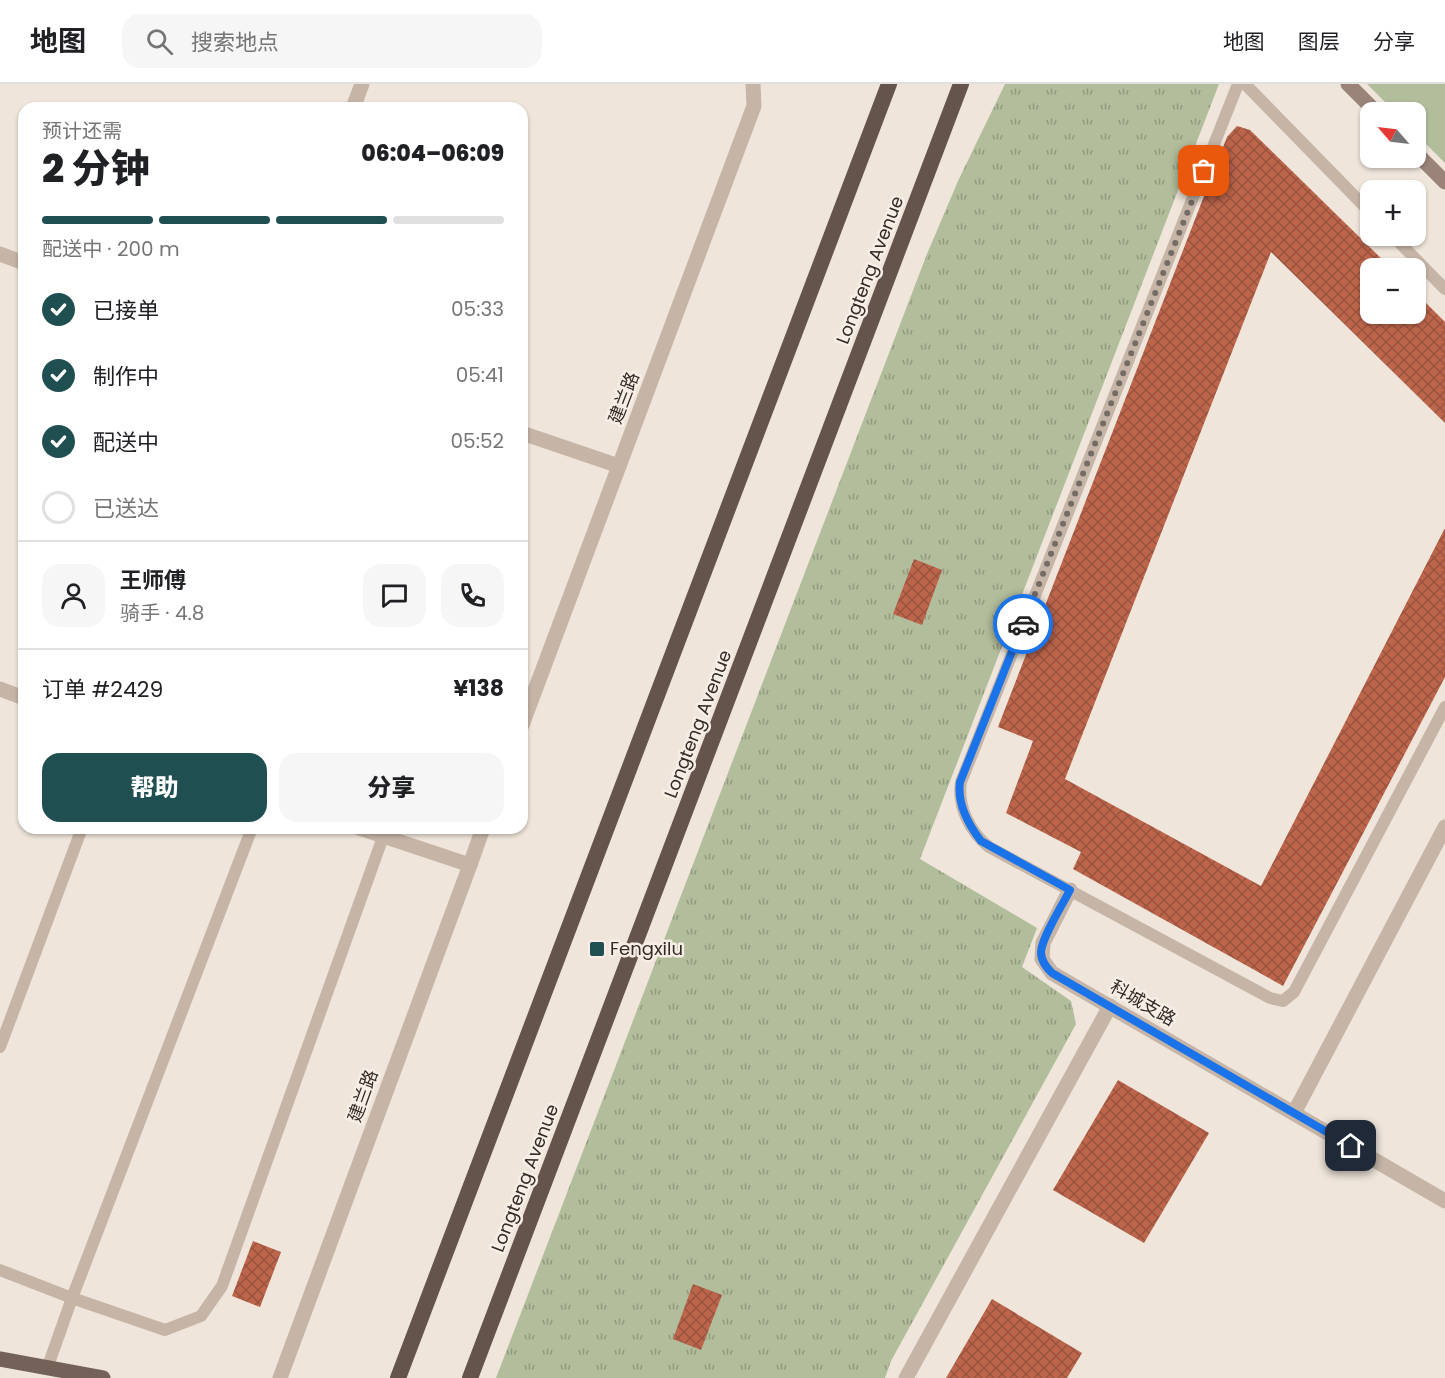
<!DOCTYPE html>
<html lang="zh">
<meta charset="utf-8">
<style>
body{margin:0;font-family:Poppins,"Noto Sans SC",sans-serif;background:#f6f6f6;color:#202124;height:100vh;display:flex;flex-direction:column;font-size:22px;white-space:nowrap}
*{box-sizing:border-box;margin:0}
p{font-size:20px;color:#757577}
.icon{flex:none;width:33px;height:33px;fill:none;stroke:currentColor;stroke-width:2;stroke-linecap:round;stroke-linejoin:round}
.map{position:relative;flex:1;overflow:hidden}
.drawer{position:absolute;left:18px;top:18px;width:510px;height:732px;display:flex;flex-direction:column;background:#fff;border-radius:18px;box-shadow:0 2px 4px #0004}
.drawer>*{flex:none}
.needle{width:39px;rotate:298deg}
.controls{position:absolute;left:1360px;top:18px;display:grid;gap:12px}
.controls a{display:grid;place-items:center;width:66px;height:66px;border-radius:12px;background:#fff;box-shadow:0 2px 4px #0004;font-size:30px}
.pin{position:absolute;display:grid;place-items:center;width:51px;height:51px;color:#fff;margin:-26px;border-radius:12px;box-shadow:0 3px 9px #0006}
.courier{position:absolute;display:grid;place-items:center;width:60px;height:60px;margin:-30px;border:4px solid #1a73e8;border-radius:50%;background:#fff;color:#222;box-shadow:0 2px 8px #0007}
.overview em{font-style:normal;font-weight:800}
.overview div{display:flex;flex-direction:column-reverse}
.overview{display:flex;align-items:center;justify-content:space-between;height:102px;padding:0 24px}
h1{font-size:39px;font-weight:800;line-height:45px}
.bar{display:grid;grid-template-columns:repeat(4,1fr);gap:9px 6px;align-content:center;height:72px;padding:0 24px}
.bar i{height:8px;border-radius:4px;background:#e0e0e0}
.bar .active{background:#204f51}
.bar p{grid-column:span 4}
.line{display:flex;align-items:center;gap:15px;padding:0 24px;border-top:2px solid #e0e0e0}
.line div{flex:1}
.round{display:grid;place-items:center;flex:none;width:63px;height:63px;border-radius:18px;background:#f6f6f6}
ol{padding:0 24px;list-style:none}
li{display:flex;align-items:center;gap:18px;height:66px}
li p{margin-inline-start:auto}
li .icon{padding:6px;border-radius:50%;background:#204f51;color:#fff;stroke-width:4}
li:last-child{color:#757577}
li i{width:33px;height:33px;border:3px solid #e0e0e0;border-radius:50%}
.cta{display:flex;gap:12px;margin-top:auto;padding:12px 24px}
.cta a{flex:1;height:69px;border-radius:18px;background:#204f51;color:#fff;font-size:24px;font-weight:800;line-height:69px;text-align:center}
.cta a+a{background:#f6f6f6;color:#202124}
header{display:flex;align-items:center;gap:36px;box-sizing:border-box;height:84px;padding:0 30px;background:#fff;border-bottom:2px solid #e0e0e0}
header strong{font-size:28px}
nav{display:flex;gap:33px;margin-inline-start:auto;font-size:21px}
.search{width:420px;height:54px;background:#f6f6f6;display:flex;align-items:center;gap:15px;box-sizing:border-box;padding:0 21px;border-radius:18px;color:#757577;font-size:22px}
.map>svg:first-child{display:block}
</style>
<header>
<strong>地图</strong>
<div class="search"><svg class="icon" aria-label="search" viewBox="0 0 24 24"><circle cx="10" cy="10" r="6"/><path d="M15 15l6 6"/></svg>搜索地点</div>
<nav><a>地图</a><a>图层</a><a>分享</a></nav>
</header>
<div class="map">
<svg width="1445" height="1294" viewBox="0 0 1445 1294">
<defs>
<pattern id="park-tufts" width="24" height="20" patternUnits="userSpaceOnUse" patternTransform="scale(1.5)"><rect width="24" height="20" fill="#b2bd9b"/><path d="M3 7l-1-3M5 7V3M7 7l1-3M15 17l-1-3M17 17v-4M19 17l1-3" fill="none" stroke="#919a7e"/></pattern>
<pattern id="building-cross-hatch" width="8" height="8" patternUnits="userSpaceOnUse" patternTransform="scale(1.5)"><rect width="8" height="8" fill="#bc654b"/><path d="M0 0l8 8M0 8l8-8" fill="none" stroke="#99533e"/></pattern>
</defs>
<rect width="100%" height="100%" fill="#efe5da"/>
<!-- grass -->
<path fill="#b2bd9b" d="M1367 0H1445V79L1416 50V28H1395Z"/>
<!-- park -->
<path fill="url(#park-tufts)" d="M1005 0H1219L920 775 1037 844 1022 883 1071 917 1076 940 891 1277 885 1294H496L927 170 958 97Z"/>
<!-- building -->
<g fill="url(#building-cross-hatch)">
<path d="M1237 42 1250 46 1391 184H1371V230H1416V209L1445 238V339L1271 168 1065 695 1261 802 1445 444V593L1283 902 1073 785 1081 768 1006 729 1033 657 998 643 1227 53Z"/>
<path d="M914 475 942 486 922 541 893 530Z"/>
<path d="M1118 996 1209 1049 1144 1159 1053 1106Z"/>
<path d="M253 1157 281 1168 260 1223 232 1212Z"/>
<path d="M693 1200 722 1211 701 1266 673 1255Z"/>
<path d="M992 1215 1082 1269 1067 1294H946Z"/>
</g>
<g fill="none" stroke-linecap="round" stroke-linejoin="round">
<!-- service -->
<g stroke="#c6b5a7" stroke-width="12">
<path d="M1238 0 961 698C957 722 970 748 989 763L1270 914 1283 917 1294 908 1445 623"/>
<path d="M1245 0 1371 129"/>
<path d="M1393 152 1445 205"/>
<path d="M0 963 82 744"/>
<path d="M0 1186 72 1214 252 744"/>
<path d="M48 1282 72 1214 165 1246 201 1232 222 1202 383 753"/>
</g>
<!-- minor -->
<g stroke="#c6b5a7" stroke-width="15">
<path d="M353 24 362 0"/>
<path d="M0 170 24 179"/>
<path d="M522 349 619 382"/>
<path d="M0 605 24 614"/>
<path d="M522 641 754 22 753 0"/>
<path d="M359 744 470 781 483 744"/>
<path d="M1070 806 1043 859 1042 875 1052 889 1445 1117"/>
<path d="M1294 1029 1445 743"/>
<path d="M906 1294 1110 922"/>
</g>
<!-- tertiary -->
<path stroke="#c6b5a7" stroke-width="15" d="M280 1294 470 781"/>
<!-- secondary -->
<g stroke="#9a8479" stroke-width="15">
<path d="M1348 0 1376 28"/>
<path d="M1416 69 1445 98"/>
</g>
<!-- primary -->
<path stroke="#746259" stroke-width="15" d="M0 1275 103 1294"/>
<!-- trunk -->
<g stroke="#64544c" stroke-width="16">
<path d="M398 1294 889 0"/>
<path d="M470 1294 961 0"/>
</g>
</g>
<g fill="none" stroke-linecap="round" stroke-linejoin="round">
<!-- done -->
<path stroke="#756c66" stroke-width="6" stroke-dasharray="0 10.8" d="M1023 540 1204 87"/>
<!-- route -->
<path stroke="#1a73e8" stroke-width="8" d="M1023 540 960 698C957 719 968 740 981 757L1070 806C1063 820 1042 853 1041 868 1041 877 1046 883 1052 889L1351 1062"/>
</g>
<!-- markers -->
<rect fill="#204f51" stroke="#f7efe6" stroke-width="2" x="589" y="857" width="16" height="16" rx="3"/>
<g text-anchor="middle" stroke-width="5" stroke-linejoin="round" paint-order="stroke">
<!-- street labels -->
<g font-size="18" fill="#332b27" stroke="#f7efe6">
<text transform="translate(870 186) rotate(-69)" y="6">Longteng Avenue</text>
<text transform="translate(624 314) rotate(-69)" y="6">建兰路</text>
<text transform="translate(698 640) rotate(-69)" y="6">Longteng Avenue</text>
<text transform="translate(1143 919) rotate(30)" y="6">科城支路</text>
<text transform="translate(363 1012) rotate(-70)" y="6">建兰路</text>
<text transform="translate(525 1094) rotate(-69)" y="6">Longteng Avenue</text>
</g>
<!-- poi labels -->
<g font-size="18" fill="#332b27" stroke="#f7efe6" text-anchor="start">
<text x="610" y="871">Fengxilu</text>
</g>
</g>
</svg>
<div class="controls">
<a><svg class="needle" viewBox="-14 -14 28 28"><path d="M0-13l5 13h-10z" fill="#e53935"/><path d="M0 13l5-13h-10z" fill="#757577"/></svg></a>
<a>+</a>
<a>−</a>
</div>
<div class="pin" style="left:1204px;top:87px;background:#ea580c"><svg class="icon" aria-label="bag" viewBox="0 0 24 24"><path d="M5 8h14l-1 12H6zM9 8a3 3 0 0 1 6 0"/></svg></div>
<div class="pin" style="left:1351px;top:1062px;background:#1f2937"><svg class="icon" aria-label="home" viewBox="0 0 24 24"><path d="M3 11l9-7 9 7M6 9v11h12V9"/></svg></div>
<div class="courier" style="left:1023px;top:540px"><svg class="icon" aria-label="car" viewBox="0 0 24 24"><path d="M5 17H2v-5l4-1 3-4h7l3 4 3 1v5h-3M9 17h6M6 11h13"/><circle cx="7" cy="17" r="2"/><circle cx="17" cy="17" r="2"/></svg></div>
<section class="drawer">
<div class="overview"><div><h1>2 分钟</h1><p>预计还需</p></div><em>06:04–06:09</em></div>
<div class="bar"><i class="active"></i><i class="active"></i><i class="active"></i><i></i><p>配送中 · 200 m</p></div>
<ol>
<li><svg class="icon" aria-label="check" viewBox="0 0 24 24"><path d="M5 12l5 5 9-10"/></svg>已接单<p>05:33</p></li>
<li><svg class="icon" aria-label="check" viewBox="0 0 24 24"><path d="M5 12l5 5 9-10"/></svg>制作中<p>05:41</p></li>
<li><svg class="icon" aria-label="check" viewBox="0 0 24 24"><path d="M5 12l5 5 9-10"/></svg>配送中<p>05:52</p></li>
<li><i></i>已送达</li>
</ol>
<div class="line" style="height:108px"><a class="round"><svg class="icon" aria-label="person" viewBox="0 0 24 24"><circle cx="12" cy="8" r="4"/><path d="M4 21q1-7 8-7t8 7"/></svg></a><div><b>王师傅</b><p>骑手 · 4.8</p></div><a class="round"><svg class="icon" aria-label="chat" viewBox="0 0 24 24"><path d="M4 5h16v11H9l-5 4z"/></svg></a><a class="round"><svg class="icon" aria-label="phone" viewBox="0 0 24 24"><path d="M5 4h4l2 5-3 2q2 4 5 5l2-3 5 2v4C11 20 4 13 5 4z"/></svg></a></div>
<div class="line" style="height:78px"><div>订单 #2429</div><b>¥138</b></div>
<div class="cta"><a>帮助</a><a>分享</a></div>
</section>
</div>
